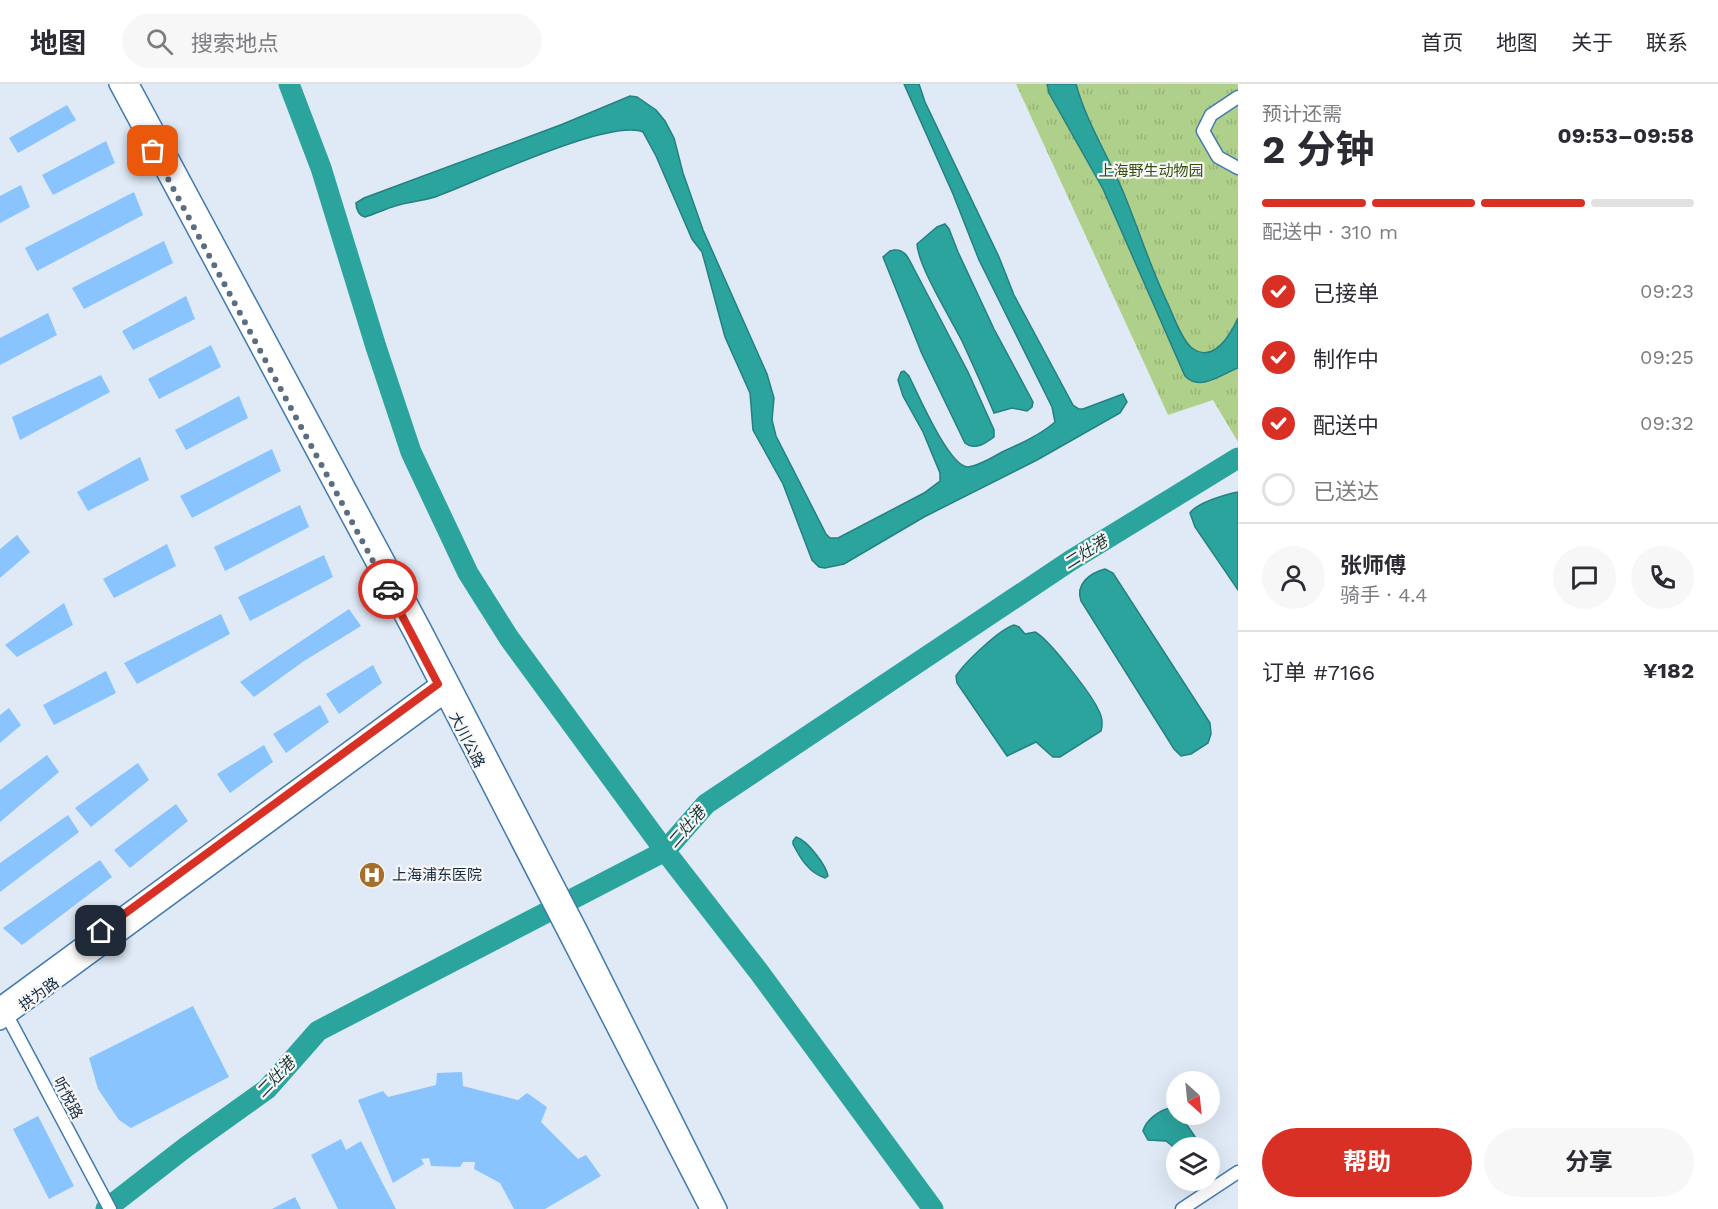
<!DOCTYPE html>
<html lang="zh">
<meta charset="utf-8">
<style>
body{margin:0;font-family:"Work Sans","Noto Sans SC",sans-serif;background:#f7f7f7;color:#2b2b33;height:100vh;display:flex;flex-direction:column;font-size:22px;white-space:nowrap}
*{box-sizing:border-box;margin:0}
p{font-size:20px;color:#7c7c81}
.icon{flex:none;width:33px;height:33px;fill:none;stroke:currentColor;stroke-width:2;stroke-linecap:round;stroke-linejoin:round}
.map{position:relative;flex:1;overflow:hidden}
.side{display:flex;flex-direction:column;background:#fff;width:480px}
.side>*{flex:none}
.needle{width:39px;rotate:153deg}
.tools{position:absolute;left:1166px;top:987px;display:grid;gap:12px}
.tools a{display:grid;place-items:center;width:54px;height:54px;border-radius:50%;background:#fff;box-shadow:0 6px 24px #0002;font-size:30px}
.pin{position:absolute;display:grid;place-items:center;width:51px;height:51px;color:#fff;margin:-26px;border-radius:12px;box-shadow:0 3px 9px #0006}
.courier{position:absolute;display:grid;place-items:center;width:60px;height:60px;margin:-30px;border:4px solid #d93025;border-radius:50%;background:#fff;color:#222;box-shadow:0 2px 8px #0007}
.overview em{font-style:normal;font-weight:700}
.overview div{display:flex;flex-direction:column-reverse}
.overview{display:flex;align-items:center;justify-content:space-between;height:102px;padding:0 24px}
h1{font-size:39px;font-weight:700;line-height:45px}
.bar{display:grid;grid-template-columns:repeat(4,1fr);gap:9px 6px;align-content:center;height:72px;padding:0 24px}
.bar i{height:8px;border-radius:4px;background:#e1e1e2}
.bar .on{background:#d93025}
.bar p{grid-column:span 4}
.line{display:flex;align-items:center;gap:15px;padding:0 24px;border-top:2px solid #e1e1e2}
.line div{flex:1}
.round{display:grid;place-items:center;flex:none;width:63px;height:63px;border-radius:32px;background:#f7f7f7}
ol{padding:0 24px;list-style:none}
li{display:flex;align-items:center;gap:18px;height:66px}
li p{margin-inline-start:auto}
li .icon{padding:6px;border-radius:50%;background:#d93025;color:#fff;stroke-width:4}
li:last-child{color:#7c7c81}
li i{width:33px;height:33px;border:3px solid #e1e1e2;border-radius:50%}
.cta{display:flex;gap:12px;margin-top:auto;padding:12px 24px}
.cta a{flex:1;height:69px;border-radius:36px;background:#d93025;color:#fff;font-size:24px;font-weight:700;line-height:69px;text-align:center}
.cta a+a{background:#f7f7f7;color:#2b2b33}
header{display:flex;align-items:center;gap:36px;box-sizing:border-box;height:84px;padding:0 30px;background:#fff;border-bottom:2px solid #e1e1e2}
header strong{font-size:28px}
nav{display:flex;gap:33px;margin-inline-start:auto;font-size:21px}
.search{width:420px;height:54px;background:#f7f7f7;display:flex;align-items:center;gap:15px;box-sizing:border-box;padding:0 21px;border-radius:33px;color:#7c7c81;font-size:22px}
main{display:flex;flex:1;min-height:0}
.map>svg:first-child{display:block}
</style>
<header>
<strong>地图</strong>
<div class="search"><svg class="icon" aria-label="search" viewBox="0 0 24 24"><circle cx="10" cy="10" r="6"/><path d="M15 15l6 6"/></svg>搜索地点</div>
<nav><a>首页</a><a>地图</a><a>关于</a><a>联系</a></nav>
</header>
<main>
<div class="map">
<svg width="1238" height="1125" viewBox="0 0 1238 1125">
<defs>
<pattern id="park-tufts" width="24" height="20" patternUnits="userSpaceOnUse" patternTransform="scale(1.5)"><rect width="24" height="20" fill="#afd08a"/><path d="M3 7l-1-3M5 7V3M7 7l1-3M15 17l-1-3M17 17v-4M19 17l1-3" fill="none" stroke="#96b378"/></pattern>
</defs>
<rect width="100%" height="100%" fill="#dfeaf6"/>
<!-- park -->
<path fill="url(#park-tufts)" d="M1016 0H1238V358L1213 316 1168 331Z"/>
<!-- water -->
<g fill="#2ba49d" stroke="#248082" stroke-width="1.5">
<path d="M904 0H919L925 18 999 173 1014 211 1073 321 1079 325H1083L1123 310 1127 318 1120 329 1037 376 924 433 844 480 825 484 819 483 812 476 783 400 753 346 750 309 725 253 702 168 692 155 656 72 643 48C609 34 474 99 435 113 422 117 408 118 395 122 385 125 375 130 365 133 359 132 356 125 356 119L364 114 563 40 630 12 637 13 656 26 665 37 674 54 683 89 703 146 767 290 774 314 772 336 776 352 826 450 830 454H838L924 409 940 397V389L923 348 903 312 898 296 901 288 904 287 909 292C917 308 949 383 968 383 979 382 993 373 1002 368 1020 360 1040 351 1055 338L1052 323 979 176 953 110Z"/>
<path d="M1047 0H1076C1086 37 1107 70 1122 105 1138 143 1150 183 1168 220 1173 231 1182 257 1192 264 1214 280 1230 251 1238 234V284C1222 290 1200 308 1185 292L1103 105 1049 9Z"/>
<path d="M945 140 949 145 958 168 994 245 1033 318 1032 323 1027 327 1012 324 994 329C984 305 973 281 962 257 951 235 918 182 917 160L937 143Z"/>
<path d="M894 166C904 165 908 173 912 181L968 288 994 346V353C986 359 975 367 965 359L922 270 883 173 890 167Z"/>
<path d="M1238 408V506L1195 443 1190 429C1196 419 1227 410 1238 408Z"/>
<path d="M1105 485 1113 489 1210 639 1211 650 1208 659 1191 670 1181 672 1174 665 1081 517C1075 500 1090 489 1105 485Z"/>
<path d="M1014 541 1019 543 1025 550 1035 548C1048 554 1091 610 1098 625 1102 632 1103 640 1101 647L1060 673H1053L1036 658 1007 672 957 599 956 592C965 578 1000 545 1014 541Z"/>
<path d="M796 753C807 756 826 781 828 792L825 794C809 789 800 774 793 760V757Z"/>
<path d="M1171 1024 1187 1041 1202 1063 1176 1064V1065L1166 1057 1148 1056 1143 1047C1146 1036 1159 1026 1171 1024Z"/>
</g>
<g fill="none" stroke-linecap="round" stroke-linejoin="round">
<!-- river -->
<g stroke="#2ba49d" stroke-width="21">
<path d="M289 0 321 84 376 263 411 368 468 489 509 554 665 767 759 888 933 1125"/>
<path d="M106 1125 186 1063 267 1005 318 947 665 767 706 720 1070 477 1238 374"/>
</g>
</g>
<!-- building -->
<g fill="#89c4fe">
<path d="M67 21 76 36 18 69 9 54Z"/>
<path d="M106 57 115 79 53 111 42 91Z"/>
<path d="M21 101 30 123 0 139V112Z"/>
<path d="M134 108 143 131 37 187 25 164Z"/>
<path d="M164 157 173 179 84 225 72 204Z"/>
<path d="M186 212 195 235 133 266 122 247Z"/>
<path d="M48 229 57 251 0 281V254Z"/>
<path d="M211 261 221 283 159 315 148 295Z"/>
<path d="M101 291 110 308 20 356 12 333Z"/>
<path d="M239 312 248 334 186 366 175 346Z"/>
<path d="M272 365 281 387 192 434 180 412Z"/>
<path d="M140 373 149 396 88 427 77 408Z"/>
<path d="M300 421 309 443 225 487 214 463Z"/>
<path d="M17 451 30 468 0 494V465Z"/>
<path d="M167 460 176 482 114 514 103 495Z"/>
<path d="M324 471 333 493 250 537 238 513Z"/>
<path d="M64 519 73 541 17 573 5 561Z"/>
<path d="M349 525 361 542 304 577 254 613 240 598Z"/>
<path d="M221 530 230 550 137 600 124 579Z"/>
<path d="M373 581 382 599 339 630 326 610Z"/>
<path d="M106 587 116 609 54 641 43 621Z"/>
<path d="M320 621 329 638 286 669 273 650Z"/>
<path d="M9 624 21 641 0 659V631Z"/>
<path d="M264 661 273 678 230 709 217 690Z"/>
<path d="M47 671 59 688 0 738V706Z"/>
<path d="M138 679 149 696 91 743 75 724Z"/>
<path d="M176 720 188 737 130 784 114 766Z"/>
<path d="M68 731 79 748 0 808V779Z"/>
<path d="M100 776 112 793 22 861 3 844Z"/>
<path d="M193 922 229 993 131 1044 119 1036 98 1005 89 974Z"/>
<path d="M462 988 463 1002 518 1016 527 1009 547 1023 541 1038 578 1075 586 1071 601 1092 545 1125H514L500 1099 474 1085 475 1078H463L460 1083 431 1082 429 1074 421 1075 424 1080 393 1099 358 1016 383 1007 388 1013 436 1001 437 989Z"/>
<path d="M38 1032 74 1102 49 1115 13 1045Z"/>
<path d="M341 1055 346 1066 361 1057 396 1125H338L311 1071Z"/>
<path d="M295 1113 301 1125H272Z"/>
</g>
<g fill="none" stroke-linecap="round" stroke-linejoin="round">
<!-- minor casing -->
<g stroke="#427aae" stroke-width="15">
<g id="minor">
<path d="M1238 13 1211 31 1203 47 1218 73 1238 84"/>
<path d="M3 924 110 1125"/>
<path d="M1182 1125 1238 1088"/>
</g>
</g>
<!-- major casing -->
<g stroke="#427aae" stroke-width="18">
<g id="major">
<path d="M117 0 412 550 708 1125"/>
<path d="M131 0 423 544 580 847 719 1125"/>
<path d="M0 921 446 594"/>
<path d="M0 938 444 612"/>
</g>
</g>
<!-- minor -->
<use href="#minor" stroke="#fff" stroke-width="12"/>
<!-- major -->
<use href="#major" stroke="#fff" stroke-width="15"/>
</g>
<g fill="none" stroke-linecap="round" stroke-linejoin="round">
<!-- done -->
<path stroke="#5b6e81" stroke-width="6" stroke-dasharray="0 10.8" d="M153 67 388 505"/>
<!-- route -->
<path stroke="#d93025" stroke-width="8" d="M101 847 438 600 388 505"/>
</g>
<!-- icons -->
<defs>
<g id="hospital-disc" transform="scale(1.35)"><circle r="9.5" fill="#a56f2a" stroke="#f6f6f6"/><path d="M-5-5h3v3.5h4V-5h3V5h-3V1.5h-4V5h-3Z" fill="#fff"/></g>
</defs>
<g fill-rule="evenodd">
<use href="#hospital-disc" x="372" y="791"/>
</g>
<g text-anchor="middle" stroke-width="4.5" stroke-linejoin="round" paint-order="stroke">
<!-- park labels -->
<g font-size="15" fill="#364f0d" stroke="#f6f6f6">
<text x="1151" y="92">上海野生动物园</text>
</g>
<!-- street labels -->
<g font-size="15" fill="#142b42" stroke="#f6f6f6">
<text transform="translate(467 656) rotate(63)" y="5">大川公路</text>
<text transform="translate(39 910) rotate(-36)" y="5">拱为路</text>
<text transform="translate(68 1014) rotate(62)" y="5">听悦路</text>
</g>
<!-- poi labels -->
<g font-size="15" fill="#142b42" stroke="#f6f6f6" text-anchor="start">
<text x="392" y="796">上海浦东医院</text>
</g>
<!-- water labels -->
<g font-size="16" font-style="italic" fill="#1c3634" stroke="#f6f6f6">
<text transform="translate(1085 468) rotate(-32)" y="6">二灶港</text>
<text transform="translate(686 743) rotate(-49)" y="6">二灶港</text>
<text transform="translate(275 993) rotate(-46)" y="6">二灶港</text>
</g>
</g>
</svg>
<div class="tools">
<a><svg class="needle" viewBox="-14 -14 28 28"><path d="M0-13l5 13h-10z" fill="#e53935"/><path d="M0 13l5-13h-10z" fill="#7c7c81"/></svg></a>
<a><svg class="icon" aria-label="layers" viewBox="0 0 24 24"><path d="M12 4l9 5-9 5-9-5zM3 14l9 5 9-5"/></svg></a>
</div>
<div class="pin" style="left:153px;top:67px;background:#ea580c"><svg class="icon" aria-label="bag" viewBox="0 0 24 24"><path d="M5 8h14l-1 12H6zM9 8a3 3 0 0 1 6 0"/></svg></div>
<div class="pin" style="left:101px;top:847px;background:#1f2937"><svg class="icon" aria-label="home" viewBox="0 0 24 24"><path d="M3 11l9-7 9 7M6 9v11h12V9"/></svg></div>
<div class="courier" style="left:388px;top:505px"><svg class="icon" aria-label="car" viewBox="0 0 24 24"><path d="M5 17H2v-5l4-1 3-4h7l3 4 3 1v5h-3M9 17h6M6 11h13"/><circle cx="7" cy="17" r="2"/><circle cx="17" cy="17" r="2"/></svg></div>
</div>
<section class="side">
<div class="overview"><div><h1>2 分钟</h1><p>预计还需</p></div><em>09:53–09:58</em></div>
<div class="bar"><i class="on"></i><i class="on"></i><i class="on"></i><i></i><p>配送中 · 310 m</p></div>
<ol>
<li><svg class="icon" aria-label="check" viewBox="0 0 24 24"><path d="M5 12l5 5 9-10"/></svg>已接单<p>09:23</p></li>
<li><svg class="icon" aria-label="check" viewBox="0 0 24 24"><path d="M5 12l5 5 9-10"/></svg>制作中<p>09:25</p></li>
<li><svg class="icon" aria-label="check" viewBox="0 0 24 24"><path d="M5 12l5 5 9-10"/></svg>配送中<p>09:32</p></li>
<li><i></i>已送达</li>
</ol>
<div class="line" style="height:108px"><a class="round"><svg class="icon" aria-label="person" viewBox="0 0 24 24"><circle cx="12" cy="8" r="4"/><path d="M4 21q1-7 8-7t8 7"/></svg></a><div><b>张师傅</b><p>骑手 · 4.4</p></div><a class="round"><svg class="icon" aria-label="chat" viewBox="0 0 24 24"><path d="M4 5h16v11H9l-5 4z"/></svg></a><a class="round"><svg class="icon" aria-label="phone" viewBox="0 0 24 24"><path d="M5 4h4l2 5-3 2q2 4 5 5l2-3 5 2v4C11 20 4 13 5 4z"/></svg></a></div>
<div class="line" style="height:78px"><div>订单 #7166</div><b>¥182</b></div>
<div class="cta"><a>帮助</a><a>分享</a></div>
</section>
</main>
